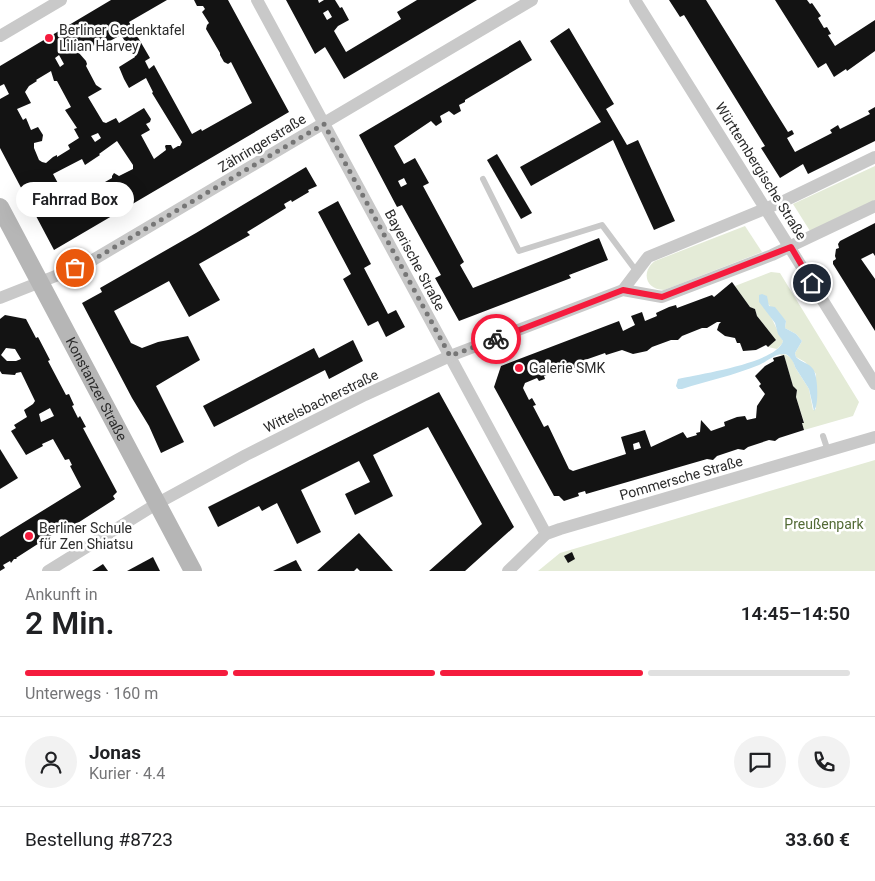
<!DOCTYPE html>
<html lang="de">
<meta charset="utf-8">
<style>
body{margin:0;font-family:Roboto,sans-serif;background:#f2f2f2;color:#202124;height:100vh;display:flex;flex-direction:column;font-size:19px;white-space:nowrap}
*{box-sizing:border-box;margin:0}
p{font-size:16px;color:#757577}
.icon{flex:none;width:28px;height:28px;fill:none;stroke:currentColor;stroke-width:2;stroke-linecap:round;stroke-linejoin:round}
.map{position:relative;height:571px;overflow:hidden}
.details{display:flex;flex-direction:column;background:#fff;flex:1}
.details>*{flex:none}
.pin{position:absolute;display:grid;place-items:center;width:42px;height:42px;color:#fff;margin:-21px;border:2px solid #fff;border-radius:50%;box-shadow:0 1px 5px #0007}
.courier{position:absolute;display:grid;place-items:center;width:50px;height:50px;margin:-25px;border:4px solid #f51b3d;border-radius:50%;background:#fff;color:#222;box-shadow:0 1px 6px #0007}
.bubble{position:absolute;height:35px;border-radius:18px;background:#fff;box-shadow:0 5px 20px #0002;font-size:16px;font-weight:600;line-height:35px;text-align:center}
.headline em{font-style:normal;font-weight:600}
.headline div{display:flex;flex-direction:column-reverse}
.headline{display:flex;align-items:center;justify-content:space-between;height:85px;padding:0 25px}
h1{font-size:32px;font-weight:600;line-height:38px}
.bar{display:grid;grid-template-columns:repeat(4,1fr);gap:8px 5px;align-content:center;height:60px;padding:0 25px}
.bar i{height:6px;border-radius:4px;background:#e0e0e0}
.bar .active{background:#f51b3d}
.bar p{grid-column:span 4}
.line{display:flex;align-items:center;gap:12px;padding:0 25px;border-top:1px solid #e0e0e0}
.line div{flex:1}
.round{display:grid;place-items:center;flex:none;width:52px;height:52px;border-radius:26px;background:#f2f2f2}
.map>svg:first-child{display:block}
</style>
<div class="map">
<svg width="875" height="571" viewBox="0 0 875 571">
<rect width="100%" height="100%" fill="#fff"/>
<!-- green -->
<g fill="#e4ebd7">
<path d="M875 166V200L810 231 793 204Z"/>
<path d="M745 226 762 252 664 290C645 290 641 271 655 261Z"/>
<path d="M771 272 780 273 859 402 853 416 804 430 802 423 804 422 796 397 797 390 793 386 784 356 779 354C788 353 794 359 795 367L809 389 813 410 816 409V374L805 362 796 357 795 353 802 341 796 334 785 328 786 321C780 315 770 308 767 302L762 305C772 315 776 329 783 341L782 344 777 349 768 347 776 340 757 316 755 309 750 307 735 286Z"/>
<path d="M875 460V571H538L560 553Z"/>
</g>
<!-- water -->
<path fill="#c1e0ee" d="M762 294 767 296 769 306 775 307 786 321 785 328 796 334 802 341 795 353 796 357C801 362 809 363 813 369 818 375 819 405 814 411L809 389 795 367C794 362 789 354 784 354 776 353 766 362 759 365 735 375 707 381 682 389H678L676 386 678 379C699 374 777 363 783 341L778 334 775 323 759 302V295Z"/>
<!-- building -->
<g fill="#131313" fill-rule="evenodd">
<path d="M111 0H167L129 22 150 58 145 61 149 69 154 65 192 134 201 129 202 131 252 103 231 62 228 64 224 62 220 55V53L206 29 207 25 209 23 202 12 205 9 203 6H197L194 0H228L289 112 54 250 0 148V99L9 94 4 84 0 86V66ZM121 35 135 57 119 67 124 79 129 88 146 78 153 92 152 93 182 142 180 146H178L173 149 171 145H166L165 146 166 150 154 159 141 135 150 130 146 124 150 122 151 119 144 108 119 123 116 118 106 123 103 122 88 97 102 89 96 85 86 66 87 64 86 61 79 53 106 39 108 42ZM59 55 64 64 60 67 55 58ZM51 71 54 81H57L71 107 65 110 77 128 74 129 79 138 68 145 70 149 57 157V155L53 157 46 163 42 162 39 160 34 148V143L42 141 43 135 38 127 31 130 26 118 23 120 17 109 31 103 25 92 29 86 37 81 36 80ZM98 133 101 138 95 142 91 136ZM117 141 133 165V169L119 176 114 173 112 176V178L98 186 99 188 80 199 73 185 71 186 69 182 60 187 53 174 82 159 85 165 100 155 99 154ZM63 195 68 202 56 209 52 202Z"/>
<path d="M286 0H318L319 3 324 0H335L340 8 342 7 349 20 338 26 334 31 346 52 401 19 397 12 417 0H477L344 79 325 47 315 54ZM328 10 332 17 327 20 323 13Z"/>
<path d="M669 0H706L788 132 792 130 794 134 787 138 795 152 832 133 830 130 838 125 840 129 870 114 868 111 875 107V141L808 174 803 164 780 178 761 148 765 146 684 15 680 17Z"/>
<path d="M775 0H807L810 4 812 3 821 16 818 18 824 28 827 27 831 34 828 35 835 46 875 20V51L847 71 846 69 834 77 826 63 818 68Z"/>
<path d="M569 28 614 104 606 109 627 145 638 140 675 221 654 230 613 140 531 186 520 167 601 122 550 41Z"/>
<path d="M520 40 532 60 465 100V102L459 105 461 111 454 115 449 111 440 116 442 122 436 126 431 121 394 146 404 164 415 158 429 183 423 186 464 262 460 265 473 288 599 238 608 260 569 275 571 278 459 321 435 278 441 275 402 205 397 207 359 135ZM404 178 407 184 401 187 398 181Z"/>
<path d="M497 154 532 213 521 219 487 160Z"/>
<path d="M306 167 317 186 308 190 309 192 292 202 291 200 284 204 286 208 247 232 250 235 199 264 220 300 189 317 169 281 114 311 131 343 142 348 158 342 188 336 200 360 156 386 184 442 161 453 149 426 132 398 82 303 102 292 100 288 196 233Z"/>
<path d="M338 201 371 264 364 268 388 314 396 310 405 327 386 337 378 321 368 326 343 279 351 274 318 212Z"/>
<path d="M875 223V256L873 253 861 259 875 279V331L833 264V261L836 259 835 256 836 249 839 248 838 244 840 241Z"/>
<path d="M732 282 750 307 755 309 757 316 776 340 768 347 766 345 756 350 743 351 740 343H737L735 338 725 336 717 330 719 324 721 322H717L707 328H702L682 336 678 340H671L652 347 647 351 633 354 622 350 606 355 605 353 585 360 586 364 571 369 570 366 544 376 545 379 539 381 537 378 525 383 523 388 529 400 532 398 536 405 533 406 544 427 548 425 569 469 573 471 626 454 621 437 645 430 651 447 683 432 687 438 697 435 696 433 700 432 701 420 711 431 725 426 724 422 737 417 745 416 747 420 756 418 757 406 765 394 759 386 761 384 755 376 765 366 774 361 773 358 784 355 793 386 797 390 796 397 804 423H802L804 430 779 438 775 441 769 440 748 447 744 450 738 449 717 456 713 460 707 459 586 494 585 491 578 493 579 496 564 501 559 496H554L494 387 501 366 619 321 623 331 635 325 631 316 642 312 645 321 657 316 656 313 669 307 676 305 677 308 712 295 714 297ZM639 442 641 448 634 450 633 444Z"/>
<path d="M5 315 26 319 36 338 38 337 50 360 48 361 66 395 69 394 74 405 72 406 78 418 80 416 86 427 83 428 117 492 113 496 115 499 59 535 57 532 50 536 51 538 48 537 46 541 44 540 16 558 17 559H14L11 563 10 561 3 565 5 568 0 571V537L81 487 70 466 72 465 69 459 65 460 53 439 42 444 43 446 26 455 11 431 16 428 14 425 27 417 24 410 33 404 35 401 21 372 16 373 15 375 2 374 0 371V319ZM6 348 15 349 21 359 16 361H7L1 355ZM50 408 54 416 41 422 39 414Z"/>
<path d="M353 340 363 361 329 379 325 370 214 427 203 406 314 348 319 358Z"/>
<path d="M439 392 514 527 465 571H429L482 524 428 427 373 455 393 496 355 515 345 494 370 482 359 461 301 490 321 532 297 544 277 503 262 511 259 506 218 527 208 507Z"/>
<path d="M0 449 18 478 0 489Z"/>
<path d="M359 533 393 571H360L357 568 354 571H317Z"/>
<path d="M572 552 575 559 568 563 564 556Z"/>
<path d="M153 557 160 571H127Z"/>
<path d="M296 560 302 571H273Z"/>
<path d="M103 564 108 571H92Z"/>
</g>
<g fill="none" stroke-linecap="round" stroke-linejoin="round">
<!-- lane -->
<g stroke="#c9c9c9" stroke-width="6">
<path d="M483 179 519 251 602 225 637 272"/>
<path d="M823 436 828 451"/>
</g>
<!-- street -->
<g stroke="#c9c9c9" stroke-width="12">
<path d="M257 0 546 534"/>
<path d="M635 0 875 384"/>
<path d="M0 36 61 0"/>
<path d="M623 290 648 257 784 201 875 157"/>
<path d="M0 298 86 264 532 0"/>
<path d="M48 571 158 503 246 455 365 395 450 356 623 290 662 297 772 255 875 206"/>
<path d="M508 571 546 534 560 529 875 437"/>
</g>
<!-- secondary -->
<path stroke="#b6b6b6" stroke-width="18" id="s1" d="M0 207 193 571"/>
</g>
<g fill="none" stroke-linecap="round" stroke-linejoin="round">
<!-- done -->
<path stroke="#767676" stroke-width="5" stroke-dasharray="0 9" d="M75 268 86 264 324 124 450 356 496 339"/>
<!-- route -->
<path stroke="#f51b3d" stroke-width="6" d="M496 339 623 290 662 297 791 247 812 283"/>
</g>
<!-- markers -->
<g fill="#f51b3d" stroke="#fff" stroke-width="2">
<circle cx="49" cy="38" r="5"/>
<circle cx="519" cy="368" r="5"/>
<circle cx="29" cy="536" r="5"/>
</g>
<g text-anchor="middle" stroke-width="5" stroke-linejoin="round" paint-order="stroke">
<!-- poi labels -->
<g font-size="14" fill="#2c2c2c" stroke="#fff" text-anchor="start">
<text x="59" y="35">Berliner Gedenktafel<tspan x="59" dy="16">Lilian Harvey</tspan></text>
<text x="529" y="373">Galerie SMK</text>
<text x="39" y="533">Berliner Schule<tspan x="39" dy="16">für Zen Shiatsu</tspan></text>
</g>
<!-- street labels -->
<g font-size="14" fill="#2c2c2c" stroke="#fff">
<text transform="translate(262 143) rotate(-31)" y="5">Zähringerstraße</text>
<text transform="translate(761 171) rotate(58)" y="5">Württembergische Straße</text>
<text transform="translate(415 260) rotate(62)" y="5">Bayerische Straße</text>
<text dy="5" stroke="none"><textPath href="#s1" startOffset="206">Konstanzer Straße</textPath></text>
<text transform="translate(321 401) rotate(-26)" y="5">Wittelsbacherstraße</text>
<text transform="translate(681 478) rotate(-16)" y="5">Pommersche Straße</text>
</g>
<!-- park labels -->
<g font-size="14" fill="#536b36" stroke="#fff">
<text x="824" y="529">Preußenpark</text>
</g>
</g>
</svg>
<div class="pin" style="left:75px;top:268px;background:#ea580c"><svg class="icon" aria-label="bag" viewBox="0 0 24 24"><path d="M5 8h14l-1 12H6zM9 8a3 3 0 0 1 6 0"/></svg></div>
<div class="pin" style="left:812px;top:283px;background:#1f2937"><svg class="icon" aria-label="home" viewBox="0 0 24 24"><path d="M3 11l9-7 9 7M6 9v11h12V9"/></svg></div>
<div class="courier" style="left:496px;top:339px"><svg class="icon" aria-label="bike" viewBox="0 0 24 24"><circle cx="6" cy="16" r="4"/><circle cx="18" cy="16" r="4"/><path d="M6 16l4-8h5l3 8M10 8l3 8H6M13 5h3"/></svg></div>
<div class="bubble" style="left:16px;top:182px;width:118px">Fahrrad Box</div>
</div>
<section class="details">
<div class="headline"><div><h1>2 Min.</h1><p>Ankunft in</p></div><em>14:45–14:50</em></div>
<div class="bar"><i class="active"></i><i class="active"></i><i class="active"></i><i></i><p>Unterwegs · 160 m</p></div>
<div class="line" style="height:90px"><a class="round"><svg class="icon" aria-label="person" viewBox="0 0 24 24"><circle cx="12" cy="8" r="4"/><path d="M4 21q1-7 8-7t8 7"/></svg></a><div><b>Jonas</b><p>Kurier · 4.4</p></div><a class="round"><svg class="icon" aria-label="chat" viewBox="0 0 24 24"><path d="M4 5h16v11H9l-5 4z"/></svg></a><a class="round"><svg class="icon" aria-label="phone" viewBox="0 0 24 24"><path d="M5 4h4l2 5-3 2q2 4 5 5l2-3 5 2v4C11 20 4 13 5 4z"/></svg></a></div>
<div class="line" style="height:65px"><div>Bestellung #8723</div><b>33.60 €</b></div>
</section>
